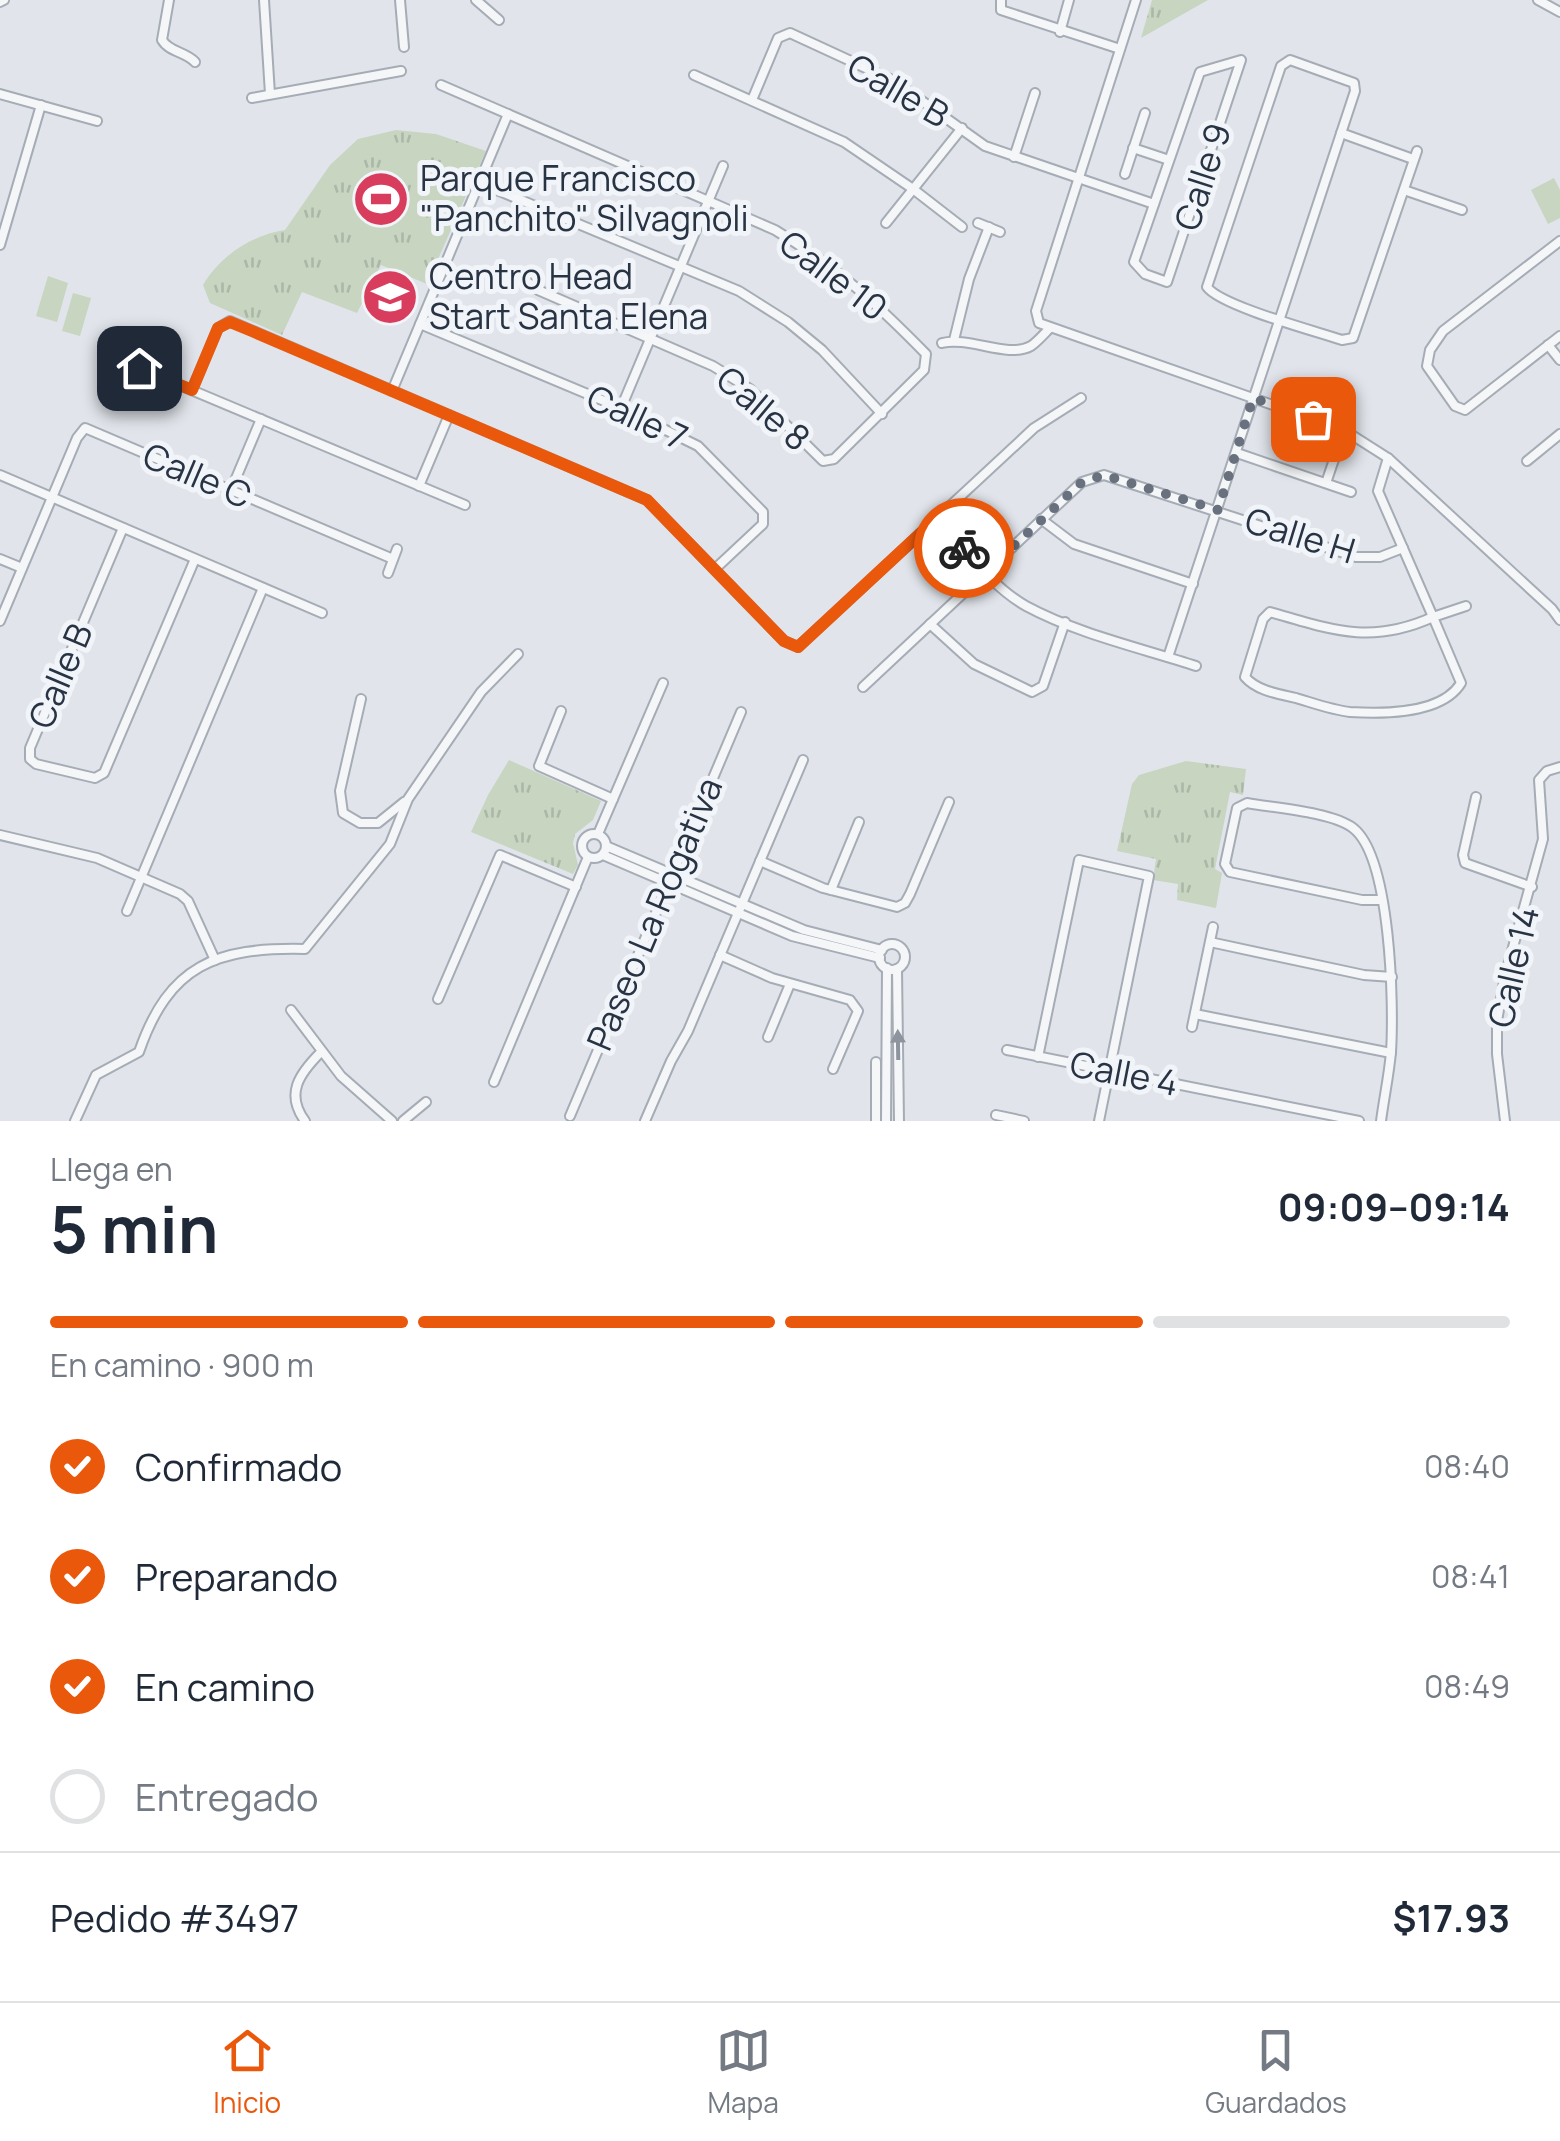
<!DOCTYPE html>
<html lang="es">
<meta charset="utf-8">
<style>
body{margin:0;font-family:Manrope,sans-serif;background:#f2f2f3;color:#1f2937;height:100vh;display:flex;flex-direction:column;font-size:38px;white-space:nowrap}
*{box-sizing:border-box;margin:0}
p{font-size:32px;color:#747a83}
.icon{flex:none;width:55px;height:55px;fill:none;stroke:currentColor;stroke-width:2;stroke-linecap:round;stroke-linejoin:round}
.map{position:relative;height:1121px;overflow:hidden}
.details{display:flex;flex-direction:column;background:#fff;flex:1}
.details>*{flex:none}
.pin{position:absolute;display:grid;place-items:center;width:85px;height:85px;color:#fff;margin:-42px;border-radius:20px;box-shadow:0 5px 15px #0006}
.courier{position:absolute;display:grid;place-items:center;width:100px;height:100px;margin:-50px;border:8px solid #ea580c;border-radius:50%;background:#fff;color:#222;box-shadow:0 2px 12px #0007}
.head em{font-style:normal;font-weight:700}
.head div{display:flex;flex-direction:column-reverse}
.head{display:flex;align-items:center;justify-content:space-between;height:170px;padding:0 50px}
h1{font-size:65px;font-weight:700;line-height:75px}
.bar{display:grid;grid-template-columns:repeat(4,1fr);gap:15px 10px;align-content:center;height:120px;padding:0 50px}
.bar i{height:12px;border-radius:8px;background:#e0e1e3}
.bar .selected{background:#ea580c}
.bar p{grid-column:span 4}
.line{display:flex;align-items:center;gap:25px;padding:0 50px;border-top:2px solid #e0e1e3}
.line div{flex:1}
ol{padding:0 50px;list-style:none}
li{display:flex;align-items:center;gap:30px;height:110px}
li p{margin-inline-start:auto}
li .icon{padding:10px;border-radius:50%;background:#ea580c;color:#fff;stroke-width:4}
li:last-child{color:#747a83}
li i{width:55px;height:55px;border:5px solid #e0e1e3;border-radius:50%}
.tabs{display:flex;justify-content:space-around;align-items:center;height:140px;border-top:2px solid #e0e1e3;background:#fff;font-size:28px;color:#747a83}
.tabs a{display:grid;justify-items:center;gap:5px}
.tabs .selected{color:#ea580c}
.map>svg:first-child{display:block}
</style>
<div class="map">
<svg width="1560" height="1121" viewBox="0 0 1560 1121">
<defs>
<pattern id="park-tufts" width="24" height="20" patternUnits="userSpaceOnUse" patternTransform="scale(2.5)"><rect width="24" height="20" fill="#c7d5c1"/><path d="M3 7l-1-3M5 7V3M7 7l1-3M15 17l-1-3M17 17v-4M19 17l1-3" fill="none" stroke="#abb7a7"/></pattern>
</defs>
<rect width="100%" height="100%" fill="#e1e5eb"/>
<!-- grass -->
<g fill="#c7d5c1">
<path d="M1554 178 1560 190V218L1548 224 1531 190Z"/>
<path d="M48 276 68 283 57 322 36 316Z"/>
<path d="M73 293 91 298 80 336 62 331Z"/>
</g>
<!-- park -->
<g fill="url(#park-tufts)">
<path d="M1152 0H1208L1141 38Z"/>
<path d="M396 130 436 134 486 151 427 284 381 265 357 313 302 292 282 335 210 303 203 285C220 256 252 235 285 230L330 165 358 139Z"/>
<path d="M509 760 601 801 593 820 575 834 573 843 578 865 573 874 471 832 488 795Z"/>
<path d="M1186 761 1246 769 1243 795 1230 792 1215 869 1222 873 1216 908 1177 900 1178 884 1153 880 1156 859 1117 851 1132 784 1139 775Z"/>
</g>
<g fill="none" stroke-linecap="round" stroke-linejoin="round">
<!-- minor casing -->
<g stroke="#a6acb5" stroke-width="12">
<g id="minor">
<path d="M169 0 162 40C169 52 186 52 195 62"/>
<path d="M264 0 270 94"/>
<path d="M400 0 404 47"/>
<path d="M476 0 499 20"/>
<path d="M1001 0V10L1120 49"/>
<path d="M1136 0 1036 311 1039 323 1344 430 1388 458 1552 609 1560 620"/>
<path d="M1538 0 1560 12"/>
<path d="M0 2 4 0"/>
<path d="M1060 32 1069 0"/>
<path d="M1241 60 1167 282 1145 274 1134 262 1200 72Z"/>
<path d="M694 75 844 142 913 189 962 227"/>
<path d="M441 85 775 230C837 267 876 303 926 354L924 370 834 459 823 461 750 389 713 366 538 290 523 279"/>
<path d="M0 94 97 121"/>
<path d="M252 98 401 71"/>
<path d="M752 100 778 38 790 33 894 81 985 146 1154 204"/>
<path d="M1341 133 1413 159"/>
<path d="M1133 148 1169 160"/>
<path d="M1014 157 1035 93"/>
<path d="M1125 174 1145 113"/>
<path d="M480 183 739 291 788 322 822 350 882 414"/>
<path d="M1404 190 1462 210"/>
<path d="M886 223 962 128"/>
<path d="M978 223 1000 232"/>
<path d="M1560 241 1443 331 1430 350 1427 366 1455 406 1465 410 1560 336"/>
<path d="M0 245 41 105"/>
<path d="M420 324 621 408 698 446 763 512V524L716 568"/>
<path d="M954 340 969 279 989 227"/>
<path d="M942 343C969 336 1008 359 1031 346 1037 342 1044 334 1049 329"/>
<path d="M1548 345 1560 360"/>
<path d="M139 368 465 505"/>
<path d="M192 390 218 328 230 321 647 500 784 641 798 647 1034 428 1081 398"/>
<path d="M392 391 508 114"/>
<path d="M621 408 723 166"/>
<path d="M1237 453 1351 492"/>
<path d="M1388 458 1378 491 1433 617 1466 606"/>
<path d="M1527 461 1560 434"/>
<path d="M0 475 322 613"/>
<path d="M1326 483 1344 430"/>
<path d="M419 486 449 415"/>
<path d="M231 490 261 419"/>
<path d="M936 519C963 547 992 587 1026 606 1078 634 1141 648 1196 666"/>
<path d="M1041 519 1074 544 1193 584"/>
<path d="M123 528 30 748V759L36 764 95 778 104 773 195 559"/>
<path d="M0 559 22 568"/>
<path d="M388 573 397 549"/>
<path d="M1270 612C1332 630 1371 645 1433 617L1461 683C1442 714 1383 714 1350 712 1332 710 1313 703 1296 698 1279 694 1257 691 1245 677L1263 619Z"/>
<path d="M0 621 77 438 85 428 393 559"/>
<path d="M930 624 974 664 1032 692 1043 686 1065 622"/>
<path d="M1168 657 1355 91 1354 83 1290 60 1281 66 1207 287C1221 306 1315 331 1342 340L1353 338 1417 151"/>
<path d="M863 687 1082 482 1104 475 1356 557H1380L1403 548"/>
<path d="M361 699 340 791 343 813 360 823H378L404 802"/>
<path d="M561 711 539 766 613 799"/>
<path d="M1476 797 1463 855 1465 863 1532 887"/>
<circle cx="594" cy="846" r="12"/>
<path d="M598 834 663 683"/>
<path d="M0 835 97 858 180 894 188 901 215 960"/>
<path d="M606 846 804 930 882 950"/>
<path d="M603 855 792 936 880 958"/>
<path d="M760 861 823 888 897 907 905 903 910 894 949 802"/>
<path d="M831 890 859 822"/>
<path d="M127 911 263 588"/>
<path d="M1210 942 1364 975 1392 977"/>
<circle cx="892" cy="957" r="13"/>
<path d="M720 955 772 978 850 1000 858 1011 833 1069"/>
<path d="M897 969 899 1121"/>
<path d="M438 999 500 855 576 887"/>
<path d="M291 1010 341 1076 392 1121"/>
<path d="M1195 1014 1391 1053"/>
<path d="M1192 1027 1213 927"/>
<path d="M768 1037 790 984"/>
<path d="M1007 1050 1359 1121"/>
<path d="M1038 1057 1079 860 1149 876 1099 1121"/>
<path d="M494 1082 588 857"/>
<path d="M996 1115 1024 1121"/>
<path d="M570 1116 741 712"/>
<path d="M75 1121 96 1075 139 1052C169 965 216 947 305 949L390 844 408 799 481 692 518 654"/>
<path d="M305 1121C285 1094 299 1074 321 1052"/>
<path d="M403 1121 426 1102"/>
<path d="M645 1121 671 1061 688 1031 803 760"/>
<path d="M876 1121V1062"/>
<path d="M886 1121 887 968"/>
<path d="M1381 1121C1384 1098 1389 1075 1391 1052 1394 1005 1391 857 1353 828 1332 812 1274 808 1247 803L1237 808 1225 864 1230 872 1362 900H1382"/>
<path d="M1505 1121 1497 1054V1021L1505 976 1543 839 1539 780 1547 771 1560 767"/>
</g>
</g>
<!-- minor -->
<use href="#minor" stroke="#f4f6f8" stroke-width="8"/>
</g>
<!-- one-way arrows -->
<defs><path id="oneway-solid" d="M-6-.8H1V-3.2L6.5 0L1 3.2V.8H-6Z" transform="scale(2.5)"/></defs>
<use fill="#8e949e" href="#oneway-solid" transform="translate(898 1045) rotate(-91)"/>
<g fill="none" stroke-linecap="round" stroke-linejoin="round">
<!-- done -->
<path stroke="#69717e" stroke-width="10" stroke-dasharray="0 18" d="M964 548 986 572 1082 482 1104 475 1218 510 1253 398 1313 419"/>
<!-- route -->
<path stroke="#ea580c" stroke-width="12" d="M139 368 192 390 218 328 230 322 252 331 647 500 784 641 798 647 936 519 964 548"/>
</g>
<!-- icons -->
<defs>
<g id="stadium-disc" transform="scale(2.875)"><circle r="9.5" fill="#d83d5d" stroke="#f1f4f8"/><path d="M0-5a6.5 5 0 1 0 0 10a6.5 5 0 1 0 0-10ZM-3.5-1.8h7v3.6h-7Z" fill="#fff"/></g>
<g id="school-disc" transform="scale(2.875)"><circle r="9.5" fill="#d83d5d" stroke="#f1f4f8"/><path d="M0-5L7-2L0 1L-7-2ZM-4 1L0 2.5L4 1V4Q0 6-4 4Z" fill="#fff"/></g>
</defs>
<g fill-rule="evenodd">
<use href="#stadium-disc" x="381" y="199"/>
<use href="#school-disc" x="390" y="297"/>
</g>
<g text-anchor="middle" stroke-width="10" stroke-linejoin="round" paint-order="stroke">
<!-- street labels -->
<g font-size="35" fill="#283343" stroke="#f1f4f8">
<text transform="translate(898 91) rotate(30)" y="12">Calle B</text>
<text transform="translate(1203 177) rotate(-72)" y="12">Calle 9</text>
<text transform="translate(833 276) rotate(37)" y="12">Calle 10</text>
<text transform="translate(763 409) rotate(40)" y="12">Calle 8</text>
<text transform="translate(637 418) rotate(25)" y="12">Calle 7</text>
<text transform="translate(197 476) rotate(23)" y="12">Calle C</text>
<text transform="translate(1300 536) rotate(17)" y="12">Calle H</text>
<text transform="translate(61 676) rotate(-67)" y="12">Calle B</text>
<text transform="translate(655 914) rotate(-67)" y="12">Paseo La Rogativa</text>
<text transform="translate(1514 967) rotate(-77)" y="12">Calle 14</text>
<text transform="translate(1124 1074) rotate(11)" y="12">Calle 4</text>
</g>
<!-- poi labels -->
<g font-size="35" fill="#283343" stroke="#f1f4f8" text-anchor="start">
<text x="420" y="191">Parque Francisco<tspan x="420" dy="40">"Panchito" Silvagnoli</tspan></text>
<text x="429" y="289">Centro Head<tspan x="429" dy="40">Start Santa Elena</tspan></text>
</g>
</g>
</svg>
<div class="pin" style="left:1313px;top:419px;background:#ea580c"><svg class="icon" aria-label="bag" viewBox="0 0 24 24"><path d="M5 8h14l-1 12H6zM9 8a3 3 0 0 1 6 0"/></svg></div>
<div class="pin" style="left:139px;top:368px;background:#1f2937"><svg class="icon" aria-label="home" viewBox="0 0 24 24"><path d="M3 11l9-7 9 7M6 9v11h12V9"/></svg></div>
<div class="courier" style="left:964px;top:548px"><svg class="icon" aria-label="bike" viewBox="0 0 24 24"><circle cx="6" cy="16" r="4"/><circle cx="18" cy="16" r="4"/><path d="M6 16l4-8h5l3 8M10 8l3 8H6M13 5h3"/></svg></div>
</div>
<section class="details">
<div class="head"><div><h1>5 min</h1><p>Llega en</p></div><em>09:09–09:14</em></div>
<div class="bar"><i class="selected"></i><i class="selected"></i><i class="selected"></i><i></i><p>En camino · 900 m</p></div>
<ol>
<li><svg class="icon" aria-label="check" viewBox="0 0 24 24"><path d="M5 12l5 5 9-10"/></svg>Confirmado<p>08:40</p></li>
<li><svg class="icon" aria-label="check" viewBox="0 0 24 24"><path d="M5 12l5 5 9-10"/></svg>Preparando<p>08:41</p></li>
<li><svg class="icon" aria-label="check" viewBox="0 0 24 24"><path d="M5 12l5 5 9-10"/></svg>En camino<p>08:49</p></li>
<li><i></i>Entregado</li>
</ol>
<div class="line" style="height:130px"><div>Pedido #3497</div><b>$17.93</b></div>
</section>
<nav class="tabs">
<a class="selected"><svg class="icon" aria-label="home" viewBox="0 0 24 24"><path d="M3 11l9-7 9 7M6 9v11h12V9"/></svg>Inicio</a>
<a><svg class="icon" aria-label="map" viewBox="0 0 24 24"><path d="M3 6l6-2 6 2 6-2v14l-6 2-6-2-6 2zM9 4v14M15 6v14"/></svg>Mapa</a>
<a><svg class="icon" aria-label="saved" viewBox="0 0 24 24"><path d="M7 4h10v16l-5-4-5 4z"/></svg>Guardados</a>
</nav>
